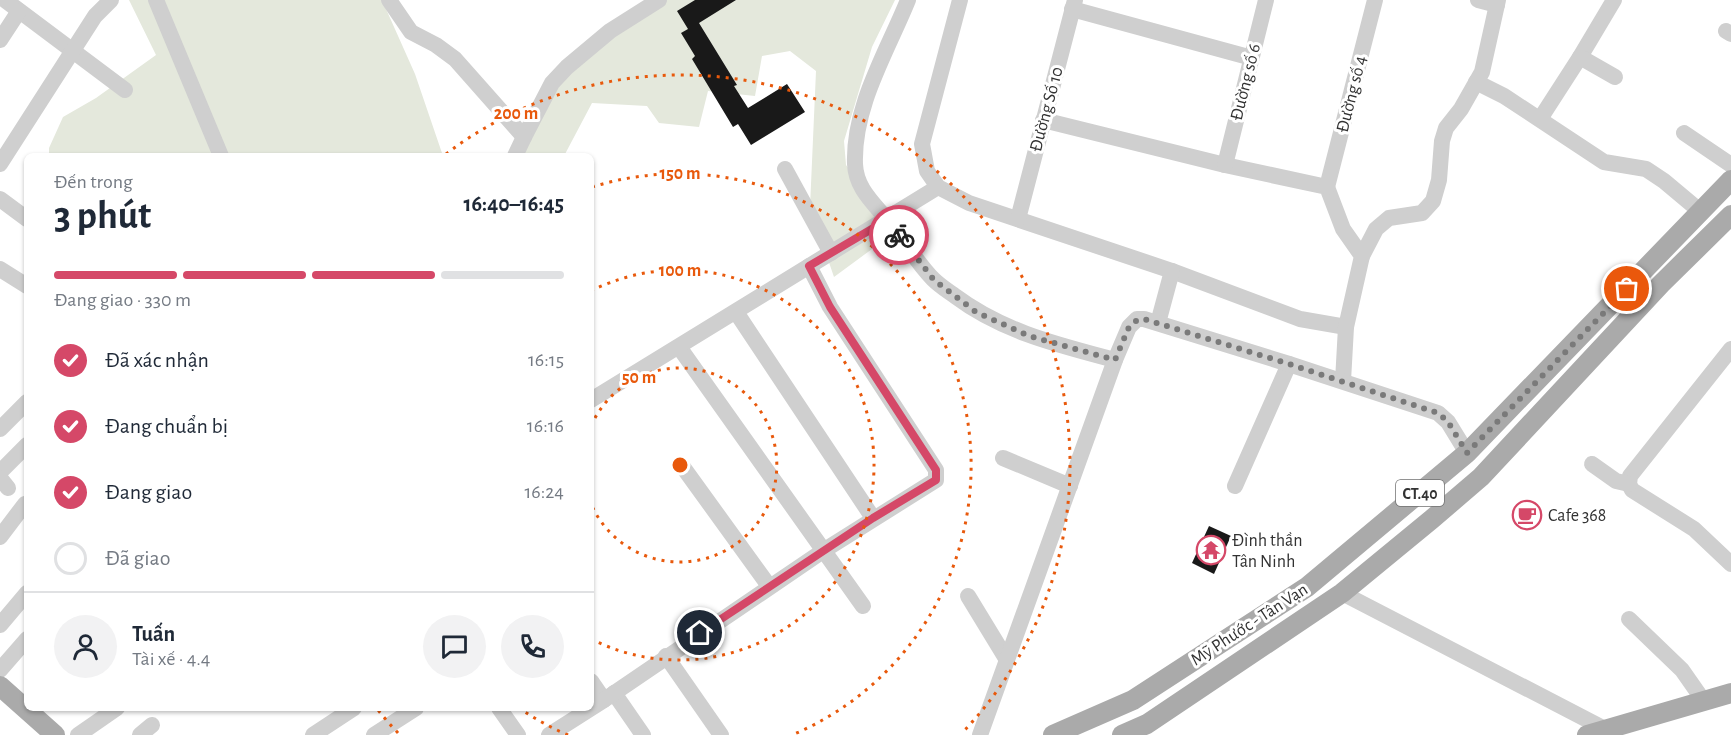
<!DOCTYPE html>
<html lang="vi">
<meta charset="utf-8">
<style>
body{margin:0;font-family:"Alegreya Sans",sans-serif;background:#f2f2f3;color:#1f2937;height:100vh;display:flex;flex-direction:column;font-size:22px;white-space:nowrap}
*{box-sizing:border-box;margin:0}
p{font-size:20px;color:#747a83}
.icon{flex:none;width:33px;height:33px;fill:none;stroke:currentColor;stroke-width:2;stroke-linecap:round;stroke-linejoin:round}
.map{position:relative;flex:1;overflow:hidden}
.sheet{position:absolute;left:24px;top:153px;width:570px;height:558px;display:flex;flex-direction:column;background:#fff;border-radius:9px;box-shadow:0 2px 4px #0004}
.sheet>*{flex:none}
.pin{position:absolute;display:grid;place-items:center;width:51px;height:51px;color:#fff;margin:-26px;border:3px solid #fff;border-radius:50%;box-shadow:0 2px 6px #0007}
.courier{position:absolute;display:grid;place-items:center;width:60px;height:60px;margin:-30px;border:4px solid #d54868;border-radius:50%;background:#fff;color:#222;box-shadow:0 2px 8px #0007}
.headline em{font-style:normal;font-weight:600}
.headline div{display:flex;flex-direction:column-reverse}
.headline{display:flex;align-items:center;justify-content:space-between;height:102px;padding:0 30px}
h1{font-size:39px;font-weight:600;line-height:45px}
.bar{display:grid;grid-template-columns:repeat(4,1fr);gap:9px 6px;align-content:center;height:72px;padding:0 30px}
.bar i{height:8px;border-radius:4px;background:#e0e1e3}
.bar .active{background:#d54868}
.bar p{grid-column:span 4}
.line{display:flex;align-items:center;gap:15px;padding:0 30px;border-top:2px solid #e0e1e3}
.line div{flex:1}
.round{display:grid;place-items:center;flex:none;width:63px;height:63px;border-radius:32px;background:#f2f2f3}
ol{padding:0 30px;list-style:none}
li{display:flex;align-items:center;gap:18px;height:66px}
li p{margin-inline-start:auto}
li .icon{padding:6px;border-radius:50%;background:#d54868;color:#fff;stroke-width:4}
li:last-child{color:#747a83}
li i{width:33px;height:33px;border:3px solid #e0e1e3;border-radius:50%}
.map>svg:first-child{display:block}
</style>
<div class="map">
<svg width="1731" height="735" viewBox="0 0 1731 735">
<rect width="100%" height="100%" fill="#fff"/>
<!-- green -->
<g fill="#e4e8dc">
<path d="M129 0H382L415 74 443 156H49V148L63 117 96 98 156 55Z"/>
<path d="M667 0H895L872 47 844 141 846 165 887 220V238L834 277 810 207 816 71 790 51 762 56 755 96 708 91 699 127 659 123 647 106 592 103 564 156H521L555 77Z"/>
</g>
<!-- building -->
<g fill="#191919">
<path d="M695 0H736L699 23 737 85 734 86 748 108 787 84 805 112 751 145 738 124 733 127 692 59 695 56 681 33 688 29 677 11Z"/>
<path d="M1209 526 1231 536 1214 574 1192 563Z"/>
</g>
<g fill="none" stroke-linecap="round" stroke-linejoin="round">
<!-- minor -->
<g stroke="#cfcfcf" stroke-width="16">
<path d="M5 0 125 90"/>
<path d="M156 0 221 156"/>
<path d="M389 0 411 32 436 45 455 59 524 137 552 83 567 67 610 31 659 0"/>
<path d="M908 0C887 52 853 106 855 164 856 189 874 203 889 222 904 240 917 263 933 279 940 286 948 291 955 296 1003 332 1059 345 1115 360"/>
<path d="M960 0 922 144 927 171 938 187 969 203 1172 271 1300 319 1346 327"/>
<path d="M1478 0 1497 5"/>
<path d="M1072 9 1252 58"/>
<path d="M1726 31 1731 34"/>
<path d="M0 40 19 11"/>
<path d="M1580 57 1614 0"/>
<path d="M1476 82 1504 96 1604 162 1646 169 1664 181 1701 212"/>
<path d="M1540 119 1580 57 1615 77"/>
<path d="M1043 120 1225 165 1327 187 1343 229 1362 256 1346 327 1343 381"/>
<path d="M1684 133 1731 165"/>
<path d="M515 156 524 137"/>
<path d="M0 164 95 16 111 0"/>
<path d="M1225 165 1266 0"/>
<path d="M785 169 831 253"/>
<path d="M1327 187 1375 0"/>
<path d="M0 199 27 219"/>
<path d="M1018 219 1075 0"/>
<path d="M1362 256 1376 229 1389 218 1422 213 1433 201 1439 180 1442 141 1446 128 1461 109 1482 72 1498 0"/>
<path d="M0 269 27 286"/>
<path d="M736 312 873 518"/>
<path d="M1158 323 1172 271"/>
<path d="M679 347 863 606"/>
<path d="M1731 349 1630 476 1629 484 1632 490 1694 529 1731 564"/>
<path d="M591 400 938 187"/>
<path d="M0 429 27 402"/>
<path d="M1003 458 1070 486"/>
<path d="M680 463 769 586"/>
<path d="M1592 464 1616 481 1629 484"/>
<path d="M0 472 27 445"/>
<path d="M0 478 8 488"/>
<path d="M1235 486 1289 364"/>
<path d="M0 537 25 504"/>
<path d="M1342 593 1605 729"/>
<path d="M968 596 1007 660"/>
<path d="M1629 619 1682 670 1703 700"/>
<path d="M0 625 27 593"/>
<path d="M666 656 721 735"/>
<path d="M0 670 27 639"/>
<path d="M591 681 604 700"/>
<path d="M614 693 643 735"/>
<path d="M499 708 518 735"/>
<path d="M78 735 117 708"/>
<path d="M140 735 152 725"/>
<path d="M313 735 354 708"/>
<path d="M374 735 416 708"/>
<path d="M549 735 604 700 823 551 936 480V470L830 307 809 266"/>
<path d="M980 735 1115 360 1129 327 1137 319H1144L1289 364 1438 413 1448 422 1467 453"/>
</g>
<!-- major -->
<g stroke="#aaa" stroke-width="20">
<path d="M0 686 55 735"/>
<path d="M1053 735 1133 700 1307 587 1467 453 1731 180"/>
<path d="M1122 735 1147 724 1342 593 1432 519 1481 477 1661 284 1731 215"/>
<path d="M1587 735 1731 693"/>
</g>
</g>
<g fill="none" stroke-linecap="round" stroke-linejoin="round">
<!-- done -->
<path stroke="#7a7a7a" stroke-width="6" stroke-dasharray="0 10.8" d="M899 235 934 280 976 312 1029 336 1115 360 1129 327 1137 320 1144 319 1289 364 1438 413 1448 422 1467 453 1627 289"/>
<!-- route -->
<path stroke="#d54868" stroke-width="8" d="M700 633 873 518 936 480V470L830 307 809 266 887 220 899 235"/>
</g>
<!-- distance rings -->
<g fill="none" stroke="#e8590c" stroke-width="3" stroke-dasharray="3 6">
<path d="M591 426A97 97 0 1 1 591 504"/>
<path d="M591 291A195 195 0 1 1 591 639"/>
<path d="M568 735A292 292 0 0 1 519 708M592 187A292 292 0 0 1 792 735"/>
<path d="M398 733A389 389 0 0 1 378 710M446 154A389 389 0 0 1 962 733"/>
</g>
<!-- icons -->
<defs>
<g id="cafe-ring" transform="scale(1.5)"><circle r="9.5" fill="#fff" stroke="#d54868" stroke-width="1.5"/><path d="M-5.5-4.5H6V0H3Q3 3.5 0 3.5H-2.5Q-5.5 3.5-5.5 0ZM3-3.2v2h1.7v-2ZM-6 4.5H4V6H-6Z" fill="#d54868"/></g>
<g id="temple-ring" transform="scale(1.5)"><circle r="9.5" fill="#fff" stroke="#d54868" stroke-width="1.5"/><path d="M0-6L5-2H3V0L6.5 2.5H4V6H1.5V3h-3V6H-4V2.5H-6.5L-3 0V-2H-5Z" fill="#d54868"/></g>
</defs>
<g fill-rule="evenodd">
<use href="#cafe-ring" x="1527" y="515"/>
<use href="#temple-ring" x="1211" y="550"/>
</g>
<g text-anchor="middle" stroke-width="6" stroke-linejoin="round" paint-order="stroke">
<!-- shield labels -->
<rect fill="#fff" stroke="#707070" stroke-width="1.5" x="1396" y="480" width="48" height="26" rx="4.5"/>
<g font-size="16" font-weight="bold" fill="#323232">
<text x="1420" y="499">CT.40</text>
</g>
<!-- street labels -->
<g font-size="18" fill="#323232" stroke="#fff">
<text transform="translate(1245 82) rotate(-76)" y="6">Đường số 6</text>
<text transform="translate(1351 94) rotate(-76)" y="6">Đường số 4</text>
<text transform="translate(1046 109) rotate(-75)" y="6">Đường Số 10</text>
<text transform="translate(1249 624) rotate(-33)" y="6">Mỹ Phước - Tân Vạn</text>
</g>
<!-- poi labels -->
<g font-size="18" fill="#323232" stroke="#fff" text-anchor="start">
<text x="1548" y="521">Cafe 368</text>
<text x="1232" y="546">Đình thần<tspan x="1232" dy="21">Tân Ninh</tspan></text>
</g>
</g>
<circle cx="680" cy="465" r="9" fill="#e8590c" stroke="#fff" stroke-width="3"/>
<g font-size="18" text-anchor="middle" font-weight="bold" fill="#e8590c" stroke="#fff" stroke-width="6" stroke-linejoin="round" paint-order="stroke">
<text x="516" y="119">200 m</text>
<text x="680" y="179">150 m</text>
<text x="680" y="276">100 m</text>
<text x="639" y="383">50 m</text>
</g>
</svg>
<div class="pin" style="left:1627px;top:289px;background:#ea580c"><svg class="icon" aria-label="bag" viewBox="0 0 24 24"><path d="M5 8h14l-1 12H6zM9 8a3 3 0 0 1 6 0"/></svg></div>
<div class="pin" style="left:700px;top:633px;background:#1f2937"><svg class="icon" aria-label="home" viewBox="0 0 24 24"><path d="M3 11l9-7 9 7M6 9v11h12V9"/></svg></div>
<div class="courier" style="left:899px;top:235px"><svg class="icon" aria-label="bike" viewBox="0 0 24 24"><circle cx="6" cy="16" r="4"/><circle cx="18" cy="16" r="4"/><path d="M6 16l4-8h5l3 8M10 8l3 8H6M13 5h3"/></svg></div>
<section class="sheet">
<div class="headline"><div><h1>3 phút</h1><p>Đến trong</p></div><em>16:40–16:45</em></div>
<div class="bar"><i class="active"></i><i class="active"></i><i class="active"></i><i></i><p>Đang giao · 330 m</p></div>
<ol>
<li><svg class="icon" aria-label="check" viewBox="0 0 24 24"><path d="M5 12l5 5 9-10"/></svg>Đã xác nhận<p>16:15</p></li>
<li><svg class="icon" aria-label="check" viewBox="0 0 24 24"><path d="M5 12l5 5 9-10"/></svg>Đang chuẩn bị<p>16:16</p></li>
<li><svg class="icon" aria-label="check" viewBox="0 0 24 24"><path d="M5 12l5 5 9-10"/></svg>Đang giao<p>16:24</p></li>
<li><i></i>Đã giao</li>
</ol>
<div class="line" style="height:108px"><a class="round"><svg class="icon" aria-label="person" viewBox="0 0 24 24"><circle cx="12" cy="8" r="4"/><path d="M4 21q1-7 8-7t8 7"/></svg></a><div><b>Tuấn</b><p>Tài xế · 4.4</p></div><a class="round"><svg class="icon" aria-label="chat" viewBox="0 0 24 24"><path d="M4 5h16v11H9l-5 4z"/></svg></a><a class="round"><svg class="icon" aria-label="phone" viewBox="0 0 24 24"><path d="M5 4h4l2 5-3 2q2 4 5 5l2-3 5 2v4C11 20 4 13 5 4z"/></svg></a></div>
</section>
</div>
